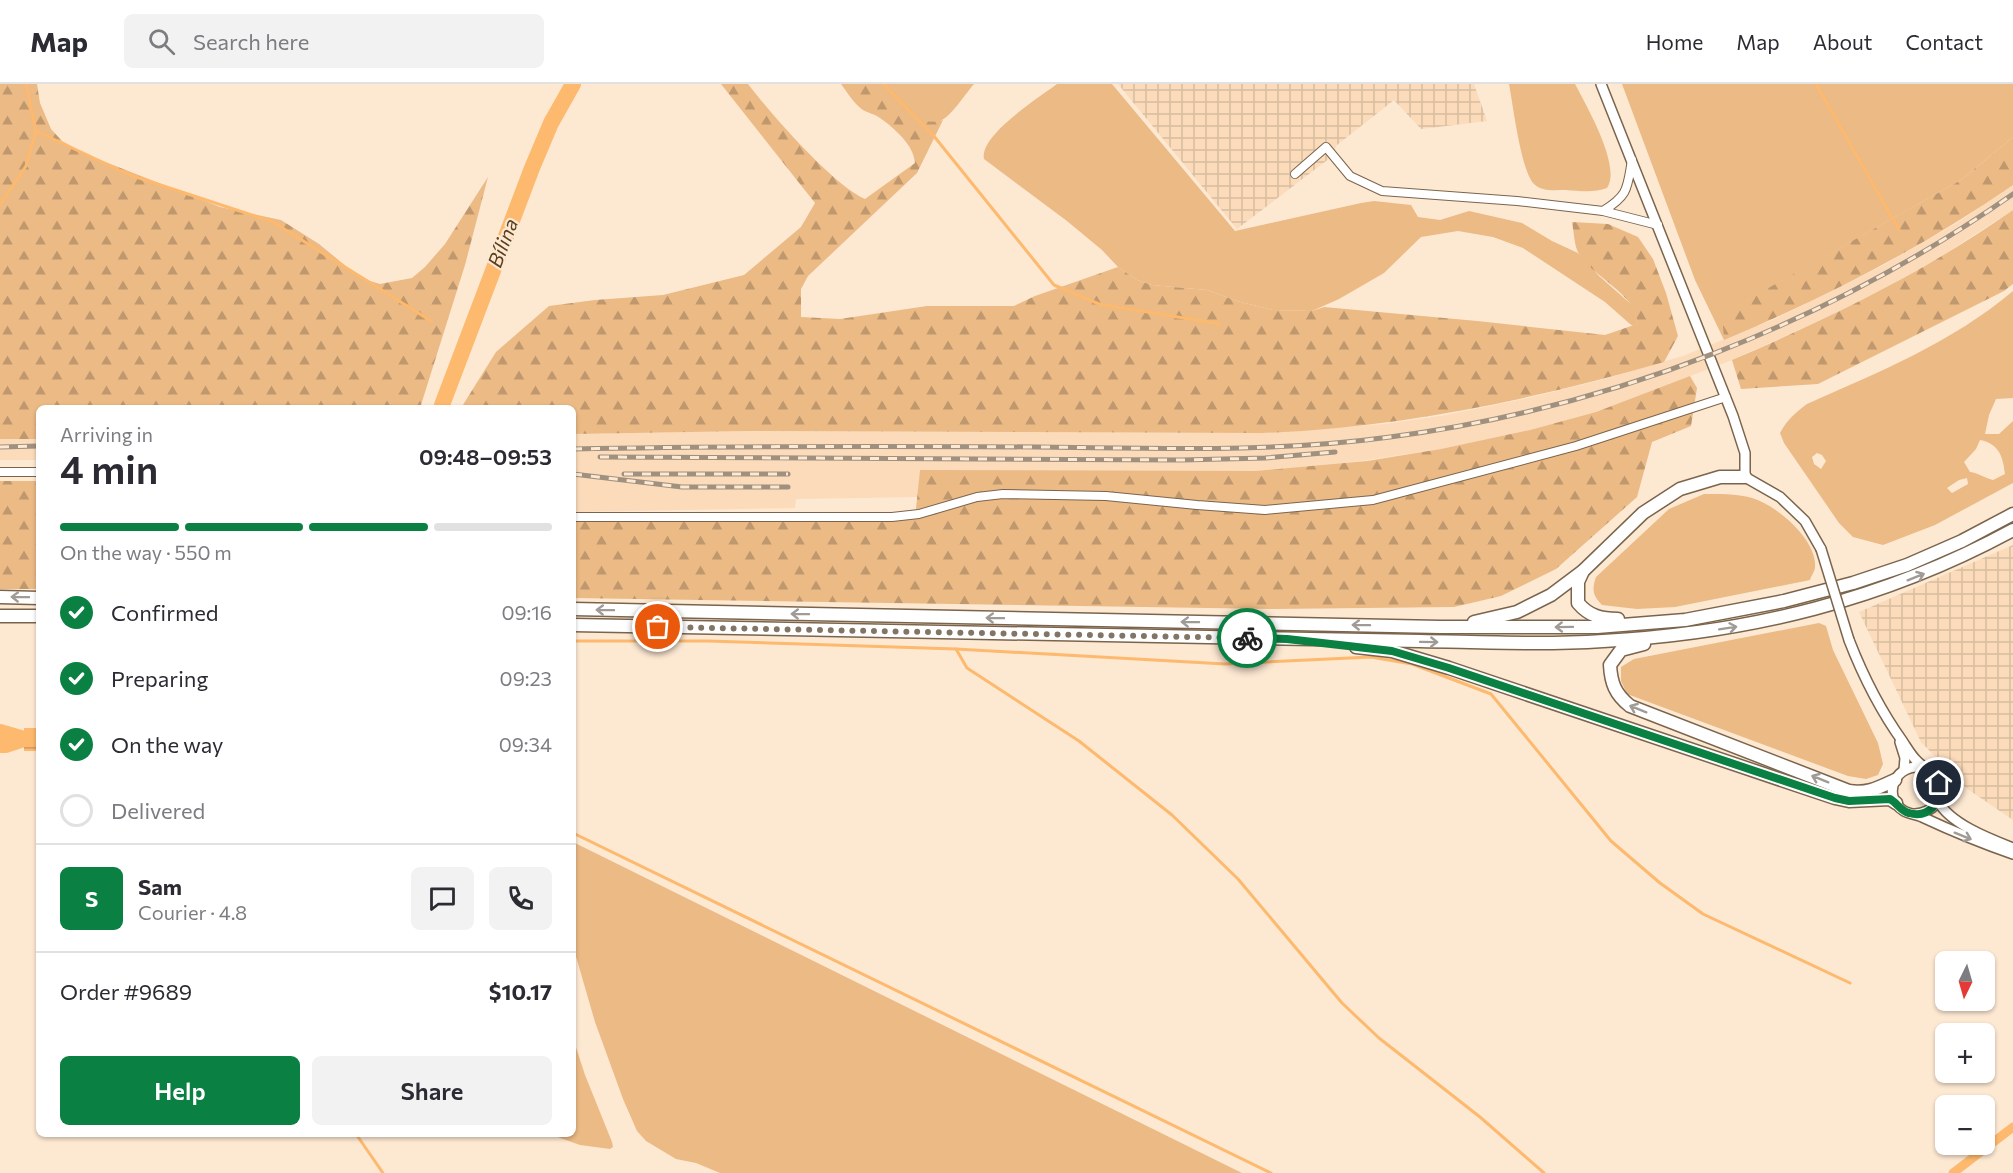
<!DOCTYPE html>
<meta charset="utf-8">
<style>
body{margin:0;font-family:Commissioner,sans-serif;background:#f2f2f3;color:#2b2b33;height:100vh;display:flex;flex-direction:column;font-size:22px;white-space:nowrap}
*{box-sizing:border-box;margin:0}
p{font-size:20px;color:#7c7c81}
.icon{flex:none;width:33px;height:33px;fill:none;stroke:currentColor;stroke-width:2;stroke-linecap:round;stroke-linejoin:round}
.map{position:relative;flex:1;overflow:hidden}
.panel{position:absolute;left:36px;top:321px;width:540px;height:732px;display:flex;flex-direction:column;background:#fff;border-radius:9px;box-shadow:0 2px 4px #0004}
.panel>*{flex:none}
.needle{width:39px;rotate:185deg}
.tools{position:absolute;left:1935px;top:867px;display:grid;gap:12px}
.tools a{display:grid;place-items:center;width:60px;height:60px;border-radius:9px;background:#fff;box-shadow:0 2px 4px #0004;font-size:30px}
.pin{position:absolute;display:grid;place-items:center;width:51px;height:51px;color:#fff;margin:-26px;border:3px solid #fff;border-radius:50%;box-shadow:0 2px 6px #0007}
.courier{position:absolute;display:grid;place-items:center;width:60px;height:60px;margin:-30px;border:4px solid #0b8043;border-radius:50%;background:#fff;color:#222;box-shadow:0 2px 8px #0007}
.headline em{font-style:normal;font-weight:600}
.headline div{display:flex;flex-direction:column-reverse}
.headline{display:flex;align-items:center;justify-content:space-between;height:102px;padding:0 24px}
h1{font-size:39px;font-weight:600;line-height:45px}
.bar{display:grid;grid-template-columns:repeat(4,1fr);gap:9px 6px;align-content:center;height:72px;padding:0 24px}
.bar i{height:8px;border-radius:4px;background:#e1e1e2}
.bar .on{background:#0b8043}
.bar p{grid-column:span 4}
.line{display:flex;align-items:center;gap:15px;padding:0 24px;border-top:2px solid #e1e1e2}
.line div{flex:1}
.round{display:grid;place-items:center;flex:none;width:63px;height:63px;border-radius:9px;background:#f2f2f3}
ol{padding:0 24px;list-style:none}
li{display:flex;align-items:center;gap:18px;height:66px}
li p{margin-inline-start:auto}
li .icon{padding:6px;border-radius:50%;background:#0b8043;color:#fff;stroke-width:4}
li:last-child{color:#7c7c81}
li i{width:33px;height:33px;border:3px solid #e1e1e2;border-radius:50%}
.action{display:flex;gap:12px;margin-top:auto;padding:12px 24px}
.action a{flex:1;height:69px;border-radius:9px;background:#0b8043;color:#fff;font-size:24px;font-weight:600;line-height:69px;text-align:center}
.action a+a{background:#f2f2f3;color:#2b2b33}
header{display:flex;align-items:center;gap:36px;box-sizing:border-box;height:84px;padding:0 30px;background:#fff;border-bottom:2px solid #e1e1e2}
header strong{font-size:28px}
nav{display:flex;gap:33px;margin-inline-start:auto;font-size:21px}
.search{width:420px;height:54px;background:#f2f2f3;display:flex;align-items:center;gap:15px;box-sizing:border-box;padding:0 21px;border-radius:9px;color:#7c7c81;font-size:22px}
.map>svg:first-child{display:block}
</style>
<header>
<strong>Map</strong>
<div class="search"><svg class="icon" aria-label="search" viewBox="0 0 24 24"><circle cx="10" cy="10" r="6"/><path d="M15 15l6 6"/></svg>Search here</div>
<nav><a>Home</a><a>Map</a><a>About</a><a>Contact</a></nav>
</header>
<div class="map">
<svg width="2013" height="1089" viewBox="0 0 2013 1089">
<defs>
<pattern id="industrial-grid" width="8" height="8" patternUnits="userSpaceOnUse" patternTransform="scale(1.5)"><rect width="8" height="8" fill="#fbdbba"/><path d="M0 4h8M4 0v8" fill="none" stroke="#d8bda0"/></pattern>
<pattern id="forest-firs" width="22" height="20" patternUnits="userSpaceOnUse" patternTransform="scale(1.5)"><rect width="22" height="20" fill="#ebba85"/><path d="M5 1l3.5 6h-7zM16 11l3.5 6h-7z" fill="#c0986d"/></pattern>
<pattern id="water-rules" width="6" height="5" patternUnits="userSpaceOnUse" patternTransform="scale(1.5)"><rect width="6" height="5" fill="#fdb96d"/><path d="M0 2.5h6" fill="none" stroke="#ce975a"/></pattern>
</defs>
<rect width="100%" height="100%" fill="#fde8d2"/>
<!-- built -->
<g fill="#fbdbba">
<path d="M2013 101V126L1937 175 1860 218 1732 276 1596 328 1530 346 1441 365 1326 382 1257 387H920L918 413 796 415 795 424 573 428V350L749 347 1261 349 1385 340 1446 331 1528 314 1597 297 1683 272 1777 234 1882 182 1957 139Z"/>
<rect x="0" y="355" width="39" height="21"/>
</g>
<!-- industrial -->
<g fill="url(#industrial-grid)">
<path d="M1118 0H1474L1487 37 1421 45 1394 16 1337 61 1330 74 1237 145Z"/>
<path d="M2013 461V736L1966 704 1921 658 1859 528Z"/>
</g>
<!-- green -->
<g fill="#ebba85" fill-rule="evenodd">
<path d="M885 0H974C966 9 952 31 942 36 918 48 897 15 885 0Z"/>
<path d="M1057 0H1112L1235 147 1361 119 1374 117 1411 121 1418 133 1440 136 1469 127 1522 139 1552 157 1578 169 1599 192 1632 221 1638 233 1637 240 1633 242 1630 240 1605 218 1523 164 1493 153 1458 147 1421 153 1384 189 1339 215 1312 227 1273 226 1237 217 1207 206 1152 201 1137 196 1118 183 1102 166 1067 137 984 75C979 51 1040 13 1057 0Z"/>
<path d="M1509 0H1575C1586 21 1622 83 1607 104 1594 109 1580 107 1566 106 1555 106 1542 108 1534 100 1521 87 1513 21 1509 0Z"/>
<path d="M1622 0H2013V53L1961 96 1723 230 1724 256 1695 196Z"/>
<path d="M2013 207V314L1996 315 1989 331 1985 350H1999L2013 337V399L1935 441 1883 461 1853 453 1839 439 1784 359 1780 349C1787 336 1795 329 1807 320 1879 288 1953 258 2013 207ZM1980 356C1999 360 2003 372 2005 390L1993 396C1984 394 1979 389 1970 388L1964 378 1976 365ZM1817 369 1822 371 1826 377 1821 385 1814 380 1812 373ZM1967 394 1968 400 1952 409 1947 404 1959 396Z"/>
<path d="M1704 410C1724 410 1746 409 1764 419 1784 429 1817 458 1815 483 1815 487 1811 492 1810 496L1675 523 1637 525 1602 521C1592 511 1592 505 1596 493L1669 425Z"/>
<path d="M1819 539 1826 542 1833 566 1878 659 1883 680 1878 691 1866 695 1848 692 1627 610 1621 597V583L1634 575Z"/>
<path d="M573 758 1242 1089H720L696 1079 676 1075 646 1057 637 1047 623 1015 595 938 573 862Z"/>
<path d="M573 954 585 991 612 1058 613 1063 610 1065 580 1061 549 1050H573Z"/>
</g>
<!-- forest -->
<g fill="url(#forest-firs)">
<path d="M0 0H37L40 19 51 45 62 57 85 70 220 123 281 136 319 160 347 183 370 197 380 200 412 194 425 183 445 160 488 93 465 181 420 324H39V355H0Z"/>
<path d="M721 0H748C770 29 834 102 865 115L915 79C914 61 894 44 880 34 875 30 868 29 863 26 854 20 847 8 841 0H885C900 18 916 45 943 36L917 89 808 192 801 205V233L840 235 927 222H1014L1035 212 1118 183 1137 196 1152 201 1207 206 1237 217 1273 226 1312 227 1324 223 1477 237 1605 251 1637 240C1641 214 1592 192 1579 170 1574 162 1574 147 1572 138L1608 140 1638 153 1653 175 1666 209 1678 252 1664 278C1532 316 1399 344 1261 349L749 347 573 350V324H461L496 268 549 222 595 216 663 211 744 191 801 143 815 119Z"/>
<path d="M2013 53V101C1922 164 1826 213 1724 256L1722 230 1961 96Z"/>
<path d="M2013 126V200L2004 207 1818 300 1741 305 1732 276C1830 234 1925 188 2013 126Z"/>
<path d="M1690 292 1697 304 1691 342 1652 358 1637 413 1556 485 1501 512 1454 523 1273 525 573 514V438L915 434 920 386 1256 387 1367 377 1441 365 1530 346 1596 328Z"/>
<rect x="0" y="397" width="39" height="108"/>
</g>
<!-- water -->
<rect fill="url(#water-rules)" x="24" y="644" width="15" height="23"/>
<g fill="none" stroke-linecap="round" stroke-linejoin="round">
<!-- stream -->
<g stroke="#fdb96d" stroke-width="3">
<path d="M883 0 933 51 1054 201 1099 220 1220 240"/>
<path d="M1816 0 1899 146"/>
<path d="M36 47 130 91 273 138 431 237"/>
<path d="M0 121 26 82 36 47 26 0"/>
<path d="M573 557H708L956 565 967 584 1079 657 1172 731 1238 795 1342 919 1379 954 1480 1033 1544 1089"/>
<path d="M956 565 1225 580 1371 573 1412 580 1491 610 1611 757 1660 799 1703 830 1850 899"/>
<path d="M573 749 1271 1089"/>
<path d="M356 1050 383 1089"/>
</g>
<!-- canal -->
<path stroke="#fdb96d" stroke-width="9" d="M1953 1089 2013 1043"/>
<!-- river -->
<g stroke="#fdb96d" stroke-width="16">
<path d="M442 321 532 84 551 39 573 0"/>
<path d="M0 648 24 655H39"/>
<path d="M0 661H6L24 655"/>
</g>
<!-- minor casing -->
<g stroke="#7b644c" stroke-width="10">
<g id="minor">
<path d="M1632 76C1627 104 1629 111 1603 127L1658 141"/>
<path d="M1295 90 1326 63 1350 92 1382 107 1517 117 1603 127"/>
<path d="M0 388H39"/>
<path d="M573 433H892L919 430 977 413 1003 410 1106 412 1197 421 1265 426 1373 416 1576 362 1726 313"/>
</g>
</g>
<!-- tertiary casing -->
<g stroke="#7b644c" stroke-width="12">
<g id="tertiary">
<path d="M1601 0 1733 332 1745 369V393L1780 413 1805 437 1821 465"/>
<path d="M1849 556C1863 592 1880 626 1903 658 1907 664 1911 671 1916 676 1924 685 1935 687 1939 699 1945 716 1931 729 1915 730"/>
<path d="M1900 658 1905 674 1904 686"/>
<path d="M1924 684C1896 677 1880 712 1904 727 1909 730 1916 730 1922 733 1952 747 1981 759 2013 770"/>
<path d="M1938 717C1950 740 1990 755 2013 764"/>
</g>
</g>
<!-- trunk casing -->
<g stroke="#7b644c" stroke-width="15">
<g id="trunk">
<path d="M1583 487 1578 498V519C1589 532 1601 535 1618 535"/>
<path d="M0 513 39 514"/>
<path d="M573 525 1440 543H1597L1685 536 1784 517 1853 499 1907 481 1962 457 2013 430"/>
<path d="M0 532H39"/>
<path d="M1474 538 1517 528 1551 511 1583 487 1643 429 1680 405 1720 393H1745"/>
<path d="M573 541 1420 557C1481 558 1542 561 1603 557 1749 549 1884 516 2013 446"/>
<path d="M1644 560 1621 566 1610 581C1611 599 1615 610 1630 622L1849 707C1867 710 1878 704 1895 696"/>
<path d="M1356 563 1392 567 1449 584 1835 714 1849 717 1890 715 1896 719"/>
</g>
</g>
<!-- minor -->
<use href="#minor" stroke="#fff" stroke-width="8"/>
<!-- tertiary -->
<use href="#tertiary" stroke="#fff" stroke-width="9"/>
<!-- trunk -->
<use href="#trunk" stroke="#fff" stroke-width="12"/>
<!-- rail casing -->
<g stroke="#a0907f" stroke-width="5">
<g id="rail">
<path d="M0 363 39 362"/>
<path d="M573 365C728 362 883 362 1038 363 1155 364 1273 369 1390 353 1612 324 1830 238 2013 110"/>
<path d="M600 373 1182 376 1265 374 1335 368"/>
<path d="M573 390 682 403H788"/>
<path d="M624 390H788"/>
</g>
</g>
<!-- rail -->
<use href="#rail" stroke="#fde8d2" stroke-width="3" stroke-dasharray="9" stroke-linecap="butt"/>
<!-- tertiary-bridge casing -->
<g stroke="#7b644c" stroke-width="12" stroke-linecap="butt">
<path id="tertiary-bridge" d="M1821 465 1849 556"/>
</g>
<!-- tertiary-bridge -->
<use href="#tertiary-bridge" stroke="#fff" stroke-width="9"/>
</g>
<!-- one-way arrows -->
<defs><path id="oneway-shaft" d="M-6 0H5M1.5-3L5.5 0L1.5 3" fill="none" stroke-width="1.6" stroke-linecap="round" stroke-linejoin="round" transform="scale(1.5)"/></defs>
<g stroke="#a09b96">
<use href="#oneway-shaft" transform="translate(1916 493) rotate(-22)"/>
<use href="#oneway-shaft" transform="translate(20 513) rotate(-179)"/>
<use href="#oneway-shaft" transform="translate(605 526) rotate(-179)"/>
<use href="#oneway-shaft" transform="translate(800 530) rotate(-179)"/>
<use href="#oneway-shaft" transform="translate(995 534) rotate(-179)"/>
<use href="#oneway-shaft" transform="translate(1190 538) rotate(-179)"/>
<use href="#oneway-shaft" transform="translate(1361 541) rotate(-179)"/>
<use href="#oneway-shaft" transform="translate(1564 543) rotate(179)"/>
<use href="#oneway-shaft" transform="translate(1728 544) rotate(-9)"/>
<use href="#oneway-shaft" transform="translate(1429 558) rotate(1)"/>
<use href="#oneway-shaft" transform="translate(1638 625) rotate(-158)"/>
<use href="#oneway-shaft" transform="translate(1820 695) rotate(-158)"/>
<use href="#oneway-shaft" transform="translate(1963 752) rotate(22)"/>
</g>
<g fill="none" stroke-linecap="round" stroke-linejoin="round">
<!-- done -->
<path stroke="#837566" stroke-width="6" stroke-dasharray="0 10.8" d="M658 543 1247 554"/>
<!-- route -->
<path stroke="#0b8043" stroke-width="8" d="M1247 554 1287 555 1392 567 1449 584 1835 714 1849 717 1890 715C1897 719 1901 727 1909 729 1929 735 1943 717 1939 699"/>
</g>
<g text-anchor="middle" stroke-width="4.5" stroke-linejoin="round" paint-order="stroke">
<!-- water labels -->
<g font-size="20" font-style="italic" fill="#5b3f1f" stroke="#fde8d2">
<text transform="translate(503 159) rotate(-69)" y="7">Bílina</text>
</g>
</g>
</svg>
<div class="tools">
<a><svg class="needle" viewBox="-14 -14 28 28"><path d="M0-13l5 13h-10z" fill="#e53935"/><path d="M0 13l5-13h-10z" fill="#7c7c81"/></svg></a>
<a>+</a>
<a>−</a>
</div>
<div class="pin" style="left:658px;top:543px;background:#ea580c"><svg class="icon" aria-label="bag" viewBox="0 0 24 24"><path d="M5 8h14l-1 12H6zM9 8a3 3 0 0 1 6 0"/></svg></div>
<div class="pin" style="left:1939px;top:699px;background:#1f2937"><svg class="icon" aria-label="home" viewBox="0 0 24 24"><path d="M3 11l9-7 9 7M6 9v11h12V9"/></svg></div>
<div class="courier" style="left:1247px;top:554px"><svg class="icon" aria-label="bike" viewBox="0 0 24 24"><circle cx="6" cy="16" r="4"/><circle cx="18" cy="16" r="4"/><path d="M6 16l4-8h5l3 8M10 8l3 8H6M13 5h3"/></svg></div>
<section class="panel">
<div class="headline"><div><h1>4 min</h1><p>Arriving in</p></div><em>09:48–09:53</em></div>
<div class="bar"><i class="on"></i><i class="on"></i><i class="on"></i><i></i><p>On the way · 550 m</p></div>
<ol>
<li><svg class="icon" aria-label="check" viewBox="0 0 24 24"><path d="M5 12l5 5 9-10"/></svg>Confirmed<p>09:16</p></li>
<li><svg class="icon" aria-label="check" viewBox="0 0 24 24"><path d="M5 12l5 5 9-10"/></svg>Preparing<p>09:23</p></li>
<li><svg class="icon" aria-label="check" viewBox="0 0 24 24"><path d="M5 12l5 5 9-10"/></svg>On the way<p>09:34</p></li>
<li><i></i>Delivered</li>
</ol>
<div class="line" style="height:108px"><b class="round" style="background:#0b8043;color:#fff">S</b><div><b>Sam</b><p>Courier · 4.8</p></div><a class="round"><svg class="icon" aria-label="chat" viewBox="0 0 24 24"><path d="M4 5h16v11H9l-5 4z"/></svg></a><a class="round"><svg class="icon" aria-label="phone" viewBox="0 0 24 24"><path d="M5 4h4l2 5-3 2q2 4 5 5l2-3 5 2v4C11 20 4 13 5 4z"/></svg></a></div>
<div class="line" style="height:78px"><div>Order #9689</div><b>$10.17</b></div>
<div class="action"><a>Help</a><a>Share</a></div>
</section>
</div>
